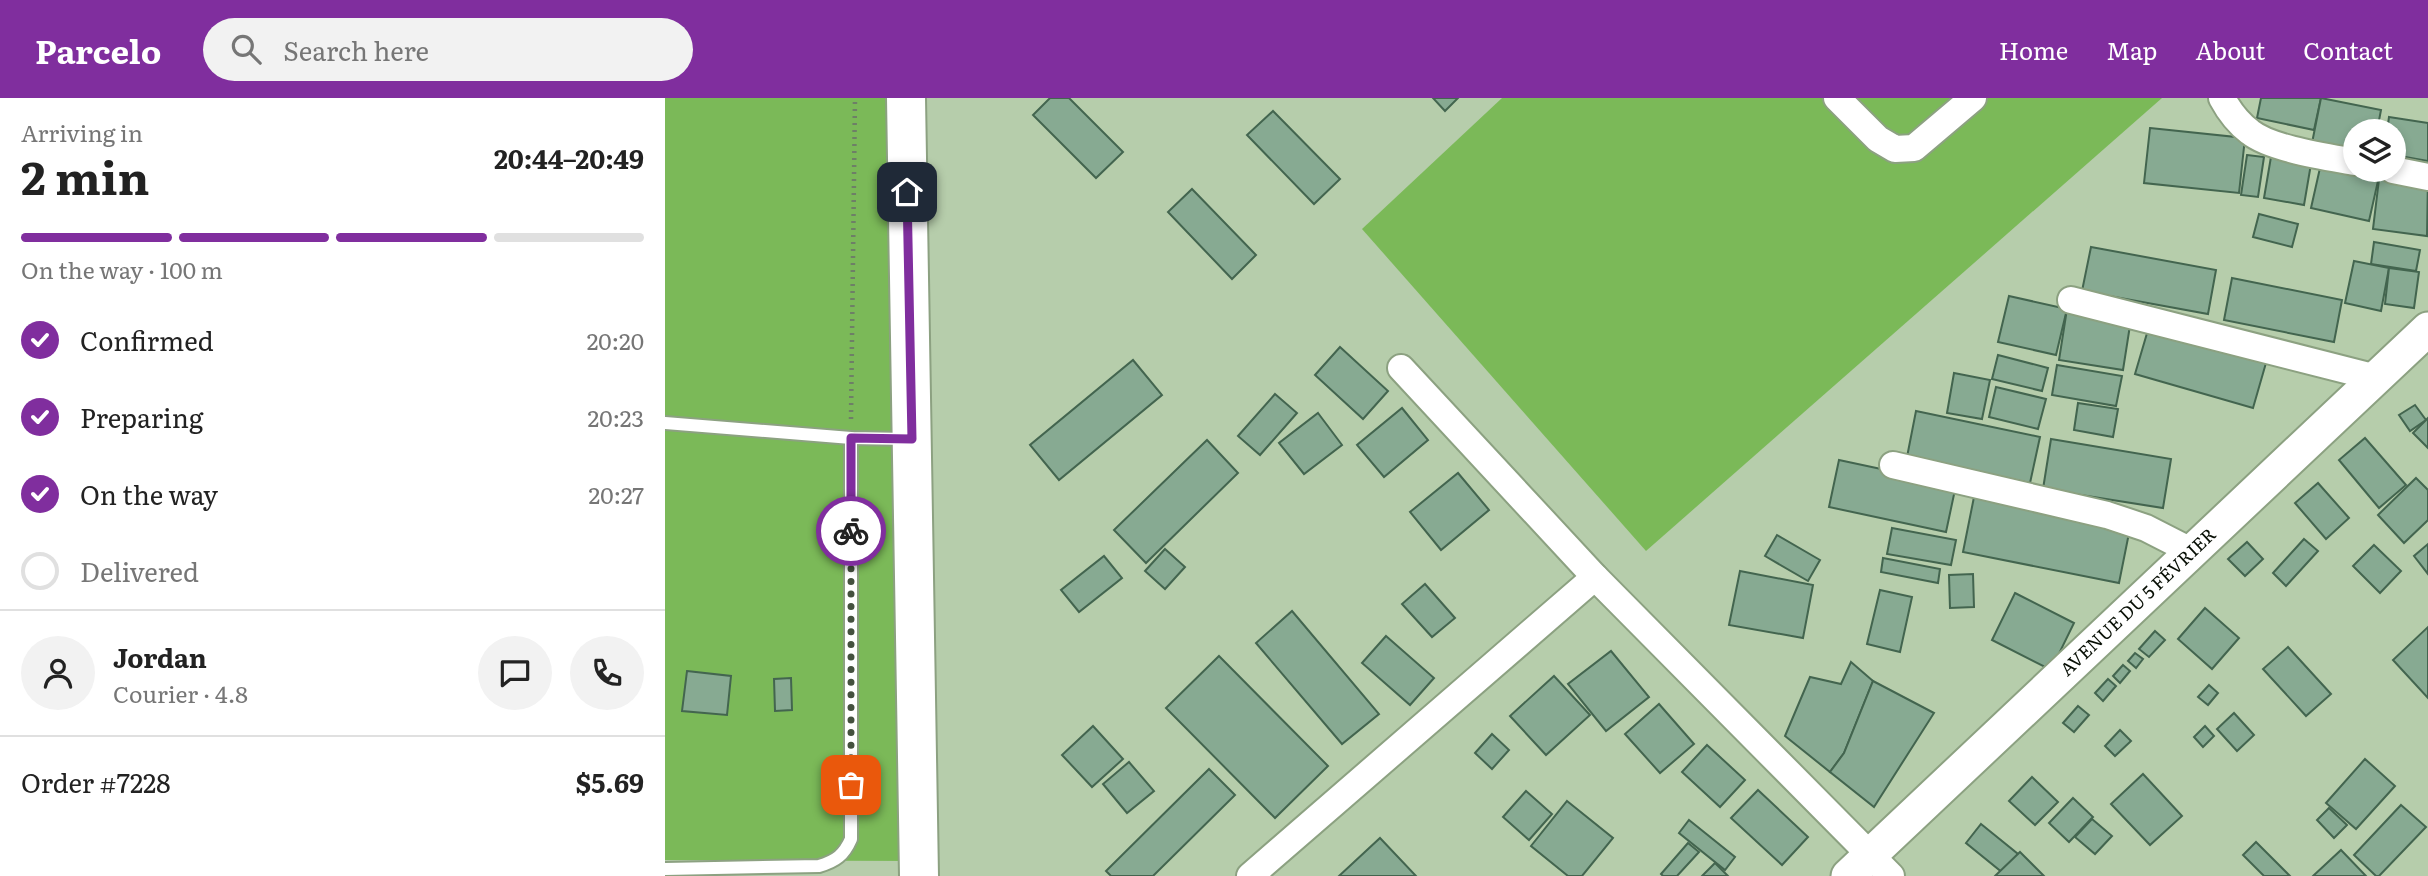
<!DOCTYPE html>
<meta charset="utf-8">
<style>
body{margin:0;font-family:Literata,serif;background:#f2f2f2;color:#222;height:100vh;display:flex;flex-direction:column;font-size:26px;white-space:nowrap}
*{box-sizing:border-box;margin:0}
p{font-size:23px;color:#767676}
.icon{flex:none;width:38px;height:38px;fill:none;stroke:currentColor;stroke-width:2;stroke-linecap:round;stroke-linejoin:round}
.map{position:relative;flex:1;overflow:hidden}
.side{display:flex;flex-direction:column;background:#fff;width:665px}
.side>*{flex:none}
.fabs{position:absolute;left:1678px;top:21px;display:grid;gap:14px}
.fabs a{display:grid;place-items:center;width:63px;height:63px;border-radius:50%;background:#fff;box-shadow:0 4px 10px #0003;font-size:35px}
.pin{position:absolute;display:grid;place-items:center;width:60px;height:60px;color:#fff;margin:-30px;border-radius:14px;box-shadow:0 4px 10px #0006}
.courier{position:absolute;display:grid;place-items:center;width:70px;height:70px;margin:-35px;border:5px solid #802e9e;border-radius:50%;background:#fff;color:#222;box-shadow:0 2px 9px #0007}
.overview em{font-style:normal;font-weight:700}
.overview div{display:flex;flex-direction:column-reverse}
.overview{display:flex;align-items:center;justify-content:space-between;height:119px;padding:0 21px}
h1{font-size:46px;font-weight:700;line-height:52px}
.bar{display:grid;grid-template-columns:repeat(4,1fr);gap:10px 7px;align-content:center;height:84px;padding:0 21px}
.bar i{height:9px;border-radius:5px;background:#e0e0e0}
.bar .current{background:#802e9e}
.bar p{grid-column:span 4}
.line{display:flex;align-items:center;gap:18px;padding:0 21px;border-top:2px solid #e0e0e0}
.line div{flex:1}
.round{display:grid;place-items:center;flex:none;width:74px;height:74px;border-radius:37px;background:#f2f2f2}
ol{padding:0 21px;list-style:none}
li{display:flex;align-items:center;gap:21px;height:77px}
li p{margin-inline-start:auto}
li .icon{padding:7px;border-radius:50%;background:#802e9e;color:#fff;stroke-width:4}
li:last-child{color:#767676}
li i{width:38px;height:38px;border:4px solid #e0e0e0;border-radius:50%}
header{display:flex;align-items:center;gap:42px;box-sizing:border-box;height:98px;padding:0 35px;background:#802e9e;color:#fff}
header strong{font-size:33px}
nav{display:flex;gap:38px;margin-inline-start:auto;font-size:24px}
.search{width:490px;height:63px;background:#f2f2f2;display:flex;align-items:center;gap:18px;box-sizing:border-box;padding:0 24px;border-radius:38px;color:#767676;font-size:26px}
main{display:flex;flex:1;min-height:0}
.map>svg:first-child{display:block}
</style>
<header>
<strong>Parcelo</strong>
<div class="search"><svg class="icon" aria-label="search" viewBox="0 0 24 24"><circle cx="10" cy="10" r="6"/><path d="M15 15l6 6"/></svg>Search here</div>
<nav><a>Home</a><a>Map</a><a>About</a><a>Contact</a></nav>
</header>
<main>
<section class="side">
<div class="overview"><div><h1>2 min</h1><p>Arriving in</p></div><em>20:44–20:49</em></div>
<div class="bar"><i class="current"></i><i class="current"></i><i class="current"></i><i></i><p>On the way · 100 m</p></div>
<ol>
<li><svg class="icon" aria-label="check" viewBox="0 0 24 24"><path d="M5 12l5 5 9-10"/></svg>Confirmed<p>20:20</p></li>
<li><svg class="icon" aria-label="check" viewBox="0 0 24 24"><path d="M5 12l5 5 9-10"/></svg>Preparing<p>20:23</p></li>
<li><svg class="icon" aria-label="check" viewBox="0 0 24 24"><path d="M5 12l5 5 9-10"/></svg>On the way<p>20:27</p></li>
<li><i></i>Delivered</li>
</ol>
<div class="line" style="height:126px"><a class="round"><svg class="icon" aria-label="person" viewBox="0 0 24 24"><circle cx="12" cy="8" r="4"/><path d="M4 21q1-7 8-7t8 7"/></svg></a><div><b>Jordan</b><p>Courier · 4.8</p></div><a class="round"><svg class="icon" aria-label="chat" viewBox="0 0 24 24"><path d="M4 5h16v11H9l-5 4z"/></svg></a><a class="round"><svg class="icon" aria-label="phone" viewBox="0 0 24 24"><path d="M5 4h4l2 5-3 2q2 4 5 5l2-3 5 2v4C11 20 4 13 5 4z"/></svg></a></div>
<div class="line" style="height:91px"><div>Order #7228</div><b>$5.69</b></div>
</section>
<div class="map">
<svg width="1763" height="778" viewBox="0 0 1763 778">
<rect width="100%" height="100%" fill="#b6cdab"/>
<!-- green -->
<g fill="#7bb958">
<path d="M0 0H231L255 763 0 762Z"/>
<path d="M837 0H1497L981 453 697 131Z"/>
</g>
<!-- building -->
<g fill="#87aa92" stroke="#43654f" stroke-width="2">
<path d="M385 0H404L458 54 431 80 368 17Z"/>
<path d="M768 0H793L780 13Z"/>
<path d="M1596 0H1656L1649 32 1592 20Z"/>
<path d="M1656 0 1716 12 1712 33H1690V54L1647 45Z"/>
<path d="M608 13 675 81 649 106 582 37Z"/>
<path d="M1724 19 1763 25V63L1729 57V33H1722Z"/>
<path d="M1485 30 1580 40 1574 95 1479 85Z"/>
<path d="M1607 53 1647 60 1639 107 1599 100Z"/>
<path d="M1582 57 1599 59 1593 99 1576 97Z"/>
<path d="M1657 61 1690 72 1715 74 1704 123 1646 110Z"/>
<path d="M1715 73 1763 79 1762 138 1708 131Z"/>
<path d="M527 91 591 157 567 181 503 114Z"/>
<path d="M1594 116 1633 126 1627 149 1588 139Z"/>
<path d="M1709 144 1755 152 1751 173 1706 166Z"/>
<path d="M1426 149 1551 172 1543 216 1417 193Z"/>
<path d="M1689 163 1724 170 1716 213 1680 205Z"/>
<path d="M1724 170 1754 174 1749 210 1720 206Z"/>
<path d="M1567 180 1677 202 1669 244 1559 222Z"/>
<path d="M1344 198 1402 211 1391 257 1333 244Z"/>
<path d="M1402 211 1466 221 1458 272 1394 262Z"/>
<path d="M1485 225 1603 258 1588 310 1470 276Z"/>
<path d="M675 249 723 293 698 321 650 277Z"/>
<path d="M1333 257 1383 270 1377 293 1327 281Z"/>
<path d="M468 262 497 297 394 382 365 347Z"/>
<path d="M1392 267 1457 278 1451 308 1387 297Z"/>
<path d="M1289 275 1325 282 1317 321 1282 315Z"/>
<path d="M1331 289 1381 301 1373 331 1324 319Z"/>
<path d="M610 296 632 315 595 357 573 338Z"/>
<path d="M1413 305 1453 311 1448 339 1409 332Z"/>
<path d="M1750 307 1761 322 1745 333 1734 317Z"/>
<path d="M737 310 763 342 719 379 692 347Z"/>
<path d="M1251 313 1375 339 1365 385 1242 359Z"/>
<path d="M653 315 677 347 639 376 614 345Z"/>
<path d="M1763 320V350L1748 335Z"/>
<path d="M1700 340 1741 387 1714 410 1674 362Z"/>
<path d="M1386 341 1506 361 1498 410 1378 391Z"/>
<path d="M542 342 573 375 481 465 449 432Z"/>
<path d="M1174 362 1291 387 1281 434 1164 409Z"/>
<path d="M793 375 824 412 776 452 745 414Z"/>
<path d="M1751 380 1763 392V422L1739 445 1713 417Z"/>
<path d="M1653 385 1684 420 1661 441 1630 405Z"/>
<path d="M1309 399 1465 430 1454 485 1298 454Z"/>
<path d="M1227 430 1291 442 1286 467 1222 456Z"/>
<path d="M1112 437 1155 462 1143 483 1100 458Z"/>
<path d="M1639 441 1653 453 1621 488 1608 475Z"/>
<path d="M1582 444 1598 461 1580 478 1563 461Z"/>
<path d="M1763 446V476L1749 458Z"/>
<path d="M1709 447 1736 473 1715 495 1688 468Z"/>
<path d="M500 451 520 469 500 491 480 473Z"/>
<path d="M439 458 457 480 414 514 396 492Z"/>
<path d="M1218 460 1275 471 1273 485 1216 474Z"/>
<path d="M1075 473 1148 487 1138 540 1064 527Z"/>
<path d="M1308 476 1309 509 1285 510 1284 477Z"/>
<path d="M760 486 790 520 767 539 737 506Z"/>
<path d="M1215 492 1247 499 1235 554 1202 546Z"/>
<path d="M1350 495 1409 525 1386 572 1327 542Z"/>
<path d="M1540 510 1574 540 1547 571 1513 541Z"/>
<path d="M627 513 714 616 677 646 591 545Z"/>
<path d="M1763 529V600L1728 562Z"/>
<path d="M1490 533 1500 542 1484 559 1474 551Z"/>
<path d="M721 538 769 580 745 607 697 565Z"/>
<path d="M1623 549 1666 596 1641 618 1598 571Z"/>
<path d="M946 553 984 599 941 633 903 586Z"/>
<path d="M1470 555 1478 561 1471 570 1463 563Z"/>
<path d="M554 558 663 668 610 720 501 610Z"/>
<path d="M1186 564 1208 583 1179 655 1165 674 1120 638 1145 579 1176 586Z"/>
<path d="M1458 567 1465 573 1455 585 1448 578Z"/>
<path d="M22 573 66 578 62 617 17 613Z"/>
<path d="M889 578 925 617 881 657 845 618Z"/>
<path d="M126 580 127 612 110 613 109 581Z"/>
<path d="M1443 581 1451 588 1438 603 1430 595Z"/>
<path d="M1208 583 1269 615 1209 709 1165 674 1179 655Z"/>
<path d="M1544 587 1553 595 1543 607 1533 599Z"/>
<path d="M994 606 1029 646 995 675 960 636Z"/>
<path d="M1413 608 1424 617 1409 634 1398 625Z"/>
<path d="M1569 615 1589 637 1572 653 1552 631Z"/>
<path d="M428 628 458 661 427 689 397 657Z"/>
<path d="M1540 628 1549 638 1538 649 1529 639Z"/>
<path d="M1455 632 1466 643 1450 658 1440 648Z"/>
<path d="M827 636 844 652 827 671 810 655Z"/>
<path d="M1042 647 1080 682 1055 709 1017 674Z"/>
<path d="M1700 661 1730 688 1691 731 1661 705Z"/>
<path d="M464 664 489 693 462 715 438 686Z"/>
<path d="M544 671 570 697 488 778H446L441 773Z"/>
<path d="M1478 676 1517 718 1485 747 1446 706Z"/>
<path d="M1367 679 1393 704 1370 727 1344 703Z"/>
<path d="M1093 692 1143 739 1117 767 1066 720Z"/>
<path d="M861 693 887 716 864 742 838 719Z"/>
<path d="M1408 700 1428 719 1404 744 1384 725Z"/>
<path d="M902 703 948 740 917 778H903L866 748Z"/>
<path d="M1736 707 1761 729 1714 778H1711L1689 757Z"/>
<path d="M1664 710 1682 727 1669 740 1652 722Z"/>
<path d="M1427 721 1447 738 1430 756 1410 739Z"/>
<path d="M1024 722 1070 759 1060 772 1014 735Z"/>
<path d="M1316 726 1353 756 1338 775 1301 745Z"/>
<path d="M715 740 751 778H674Z"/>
<path d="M1591 744 1625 778H1599L1578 757Z"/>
<path d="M1023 745 1034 754 1012 778H998L996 776Z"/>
<path d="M1676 752 1701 778H1648Z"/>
<path d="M1355 754 1379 778H1330Z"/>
<path d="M1050 765 1063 778H1037Z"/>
</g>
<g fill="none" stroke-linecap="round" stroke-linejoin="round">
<!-- service casing -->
<g stroke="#8ca181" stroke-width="16">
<g id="service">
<path d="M0 325 186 340 243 341"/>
<path d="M0 771 154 768C171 763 179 757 186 741V340"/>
</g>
</g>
<!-- minor casing -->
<g stroke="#8ca181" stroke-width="30">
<g id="minor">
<path d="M1172 0 1213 41 1230 51 1249 50 1308 0"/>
<path d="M1557 0C1564 13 1573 25 1585 34 1606 51 1663 59 1690 64"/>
<path d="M1728 72 1763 79"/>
<path d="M1406 202 1712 280"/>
<path d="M736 270 930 479 1226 778"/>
<path d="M1228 367 1442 417 1481 430 1528 454"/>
<path d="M585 778 930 479"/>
</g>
</g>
<!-- tertiary casing -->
<g stroke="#8ca181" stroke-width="37">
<g id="tertiary">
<path id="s1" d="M1183 778 1763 231"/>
</g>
</g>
<!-- primary casing -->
<g stroke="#8ca181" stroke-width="42">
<path id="primary" d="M241 0 254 778"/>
</g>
<!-- path -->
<path stroke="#6e7f67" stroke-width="4.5" stroke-dasharray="2 5" stroke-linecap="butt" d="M186 321 190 0"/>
<!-- service -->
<use href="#service" stroke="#fff" stroke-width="12"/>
<!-- minor -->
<use href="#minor" stroke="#fff" stroke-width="26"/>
<!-- tertiary -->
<use href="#tertiary" stroke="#fff" stroke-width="33"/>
<!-- primary -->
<use href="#primary" stroke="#fff" stroke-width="38"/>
</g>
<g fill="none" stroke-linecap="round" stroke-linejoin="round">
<!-- done -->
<path stroke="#44513e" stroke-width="7" stroke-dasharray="0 12.6" d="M186 433V687"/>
<!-- route -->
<path stroke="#802e9e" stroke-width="9" d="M186 433V340L247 341 242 94"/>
</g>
<g text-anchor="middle" stroke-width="6" stroke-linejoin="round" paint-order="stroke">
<!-- street labels -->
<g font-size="18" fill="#070e04" stroke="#c3dab7">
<text dy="6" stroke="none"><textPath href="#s1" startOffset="399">AVENUE DU 5 FÉVRIER</textPath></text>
</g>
</g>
</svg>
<div class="fabs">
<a><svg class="icon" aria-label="layers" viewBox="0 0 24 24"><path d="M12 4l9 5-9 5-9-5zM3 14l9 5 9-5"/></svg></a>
</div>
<div class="pin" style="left:186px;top:687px;background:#ea580c"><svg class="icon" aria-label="bag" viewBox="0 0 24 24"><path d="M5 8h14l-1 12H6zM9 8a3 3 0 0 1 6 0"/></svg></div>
<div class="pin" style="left:242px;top:94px;background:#1f2937"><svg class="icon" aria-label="home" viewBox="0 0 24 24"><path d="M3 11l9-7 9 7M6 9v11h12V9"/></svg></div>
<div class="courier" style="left:186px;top:433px"><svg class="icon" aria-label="bike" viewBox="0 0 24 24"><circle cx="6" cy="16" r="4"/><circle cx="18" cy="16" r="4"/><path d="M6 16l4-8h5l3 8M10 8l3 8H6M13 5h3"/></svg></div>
</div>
</main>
